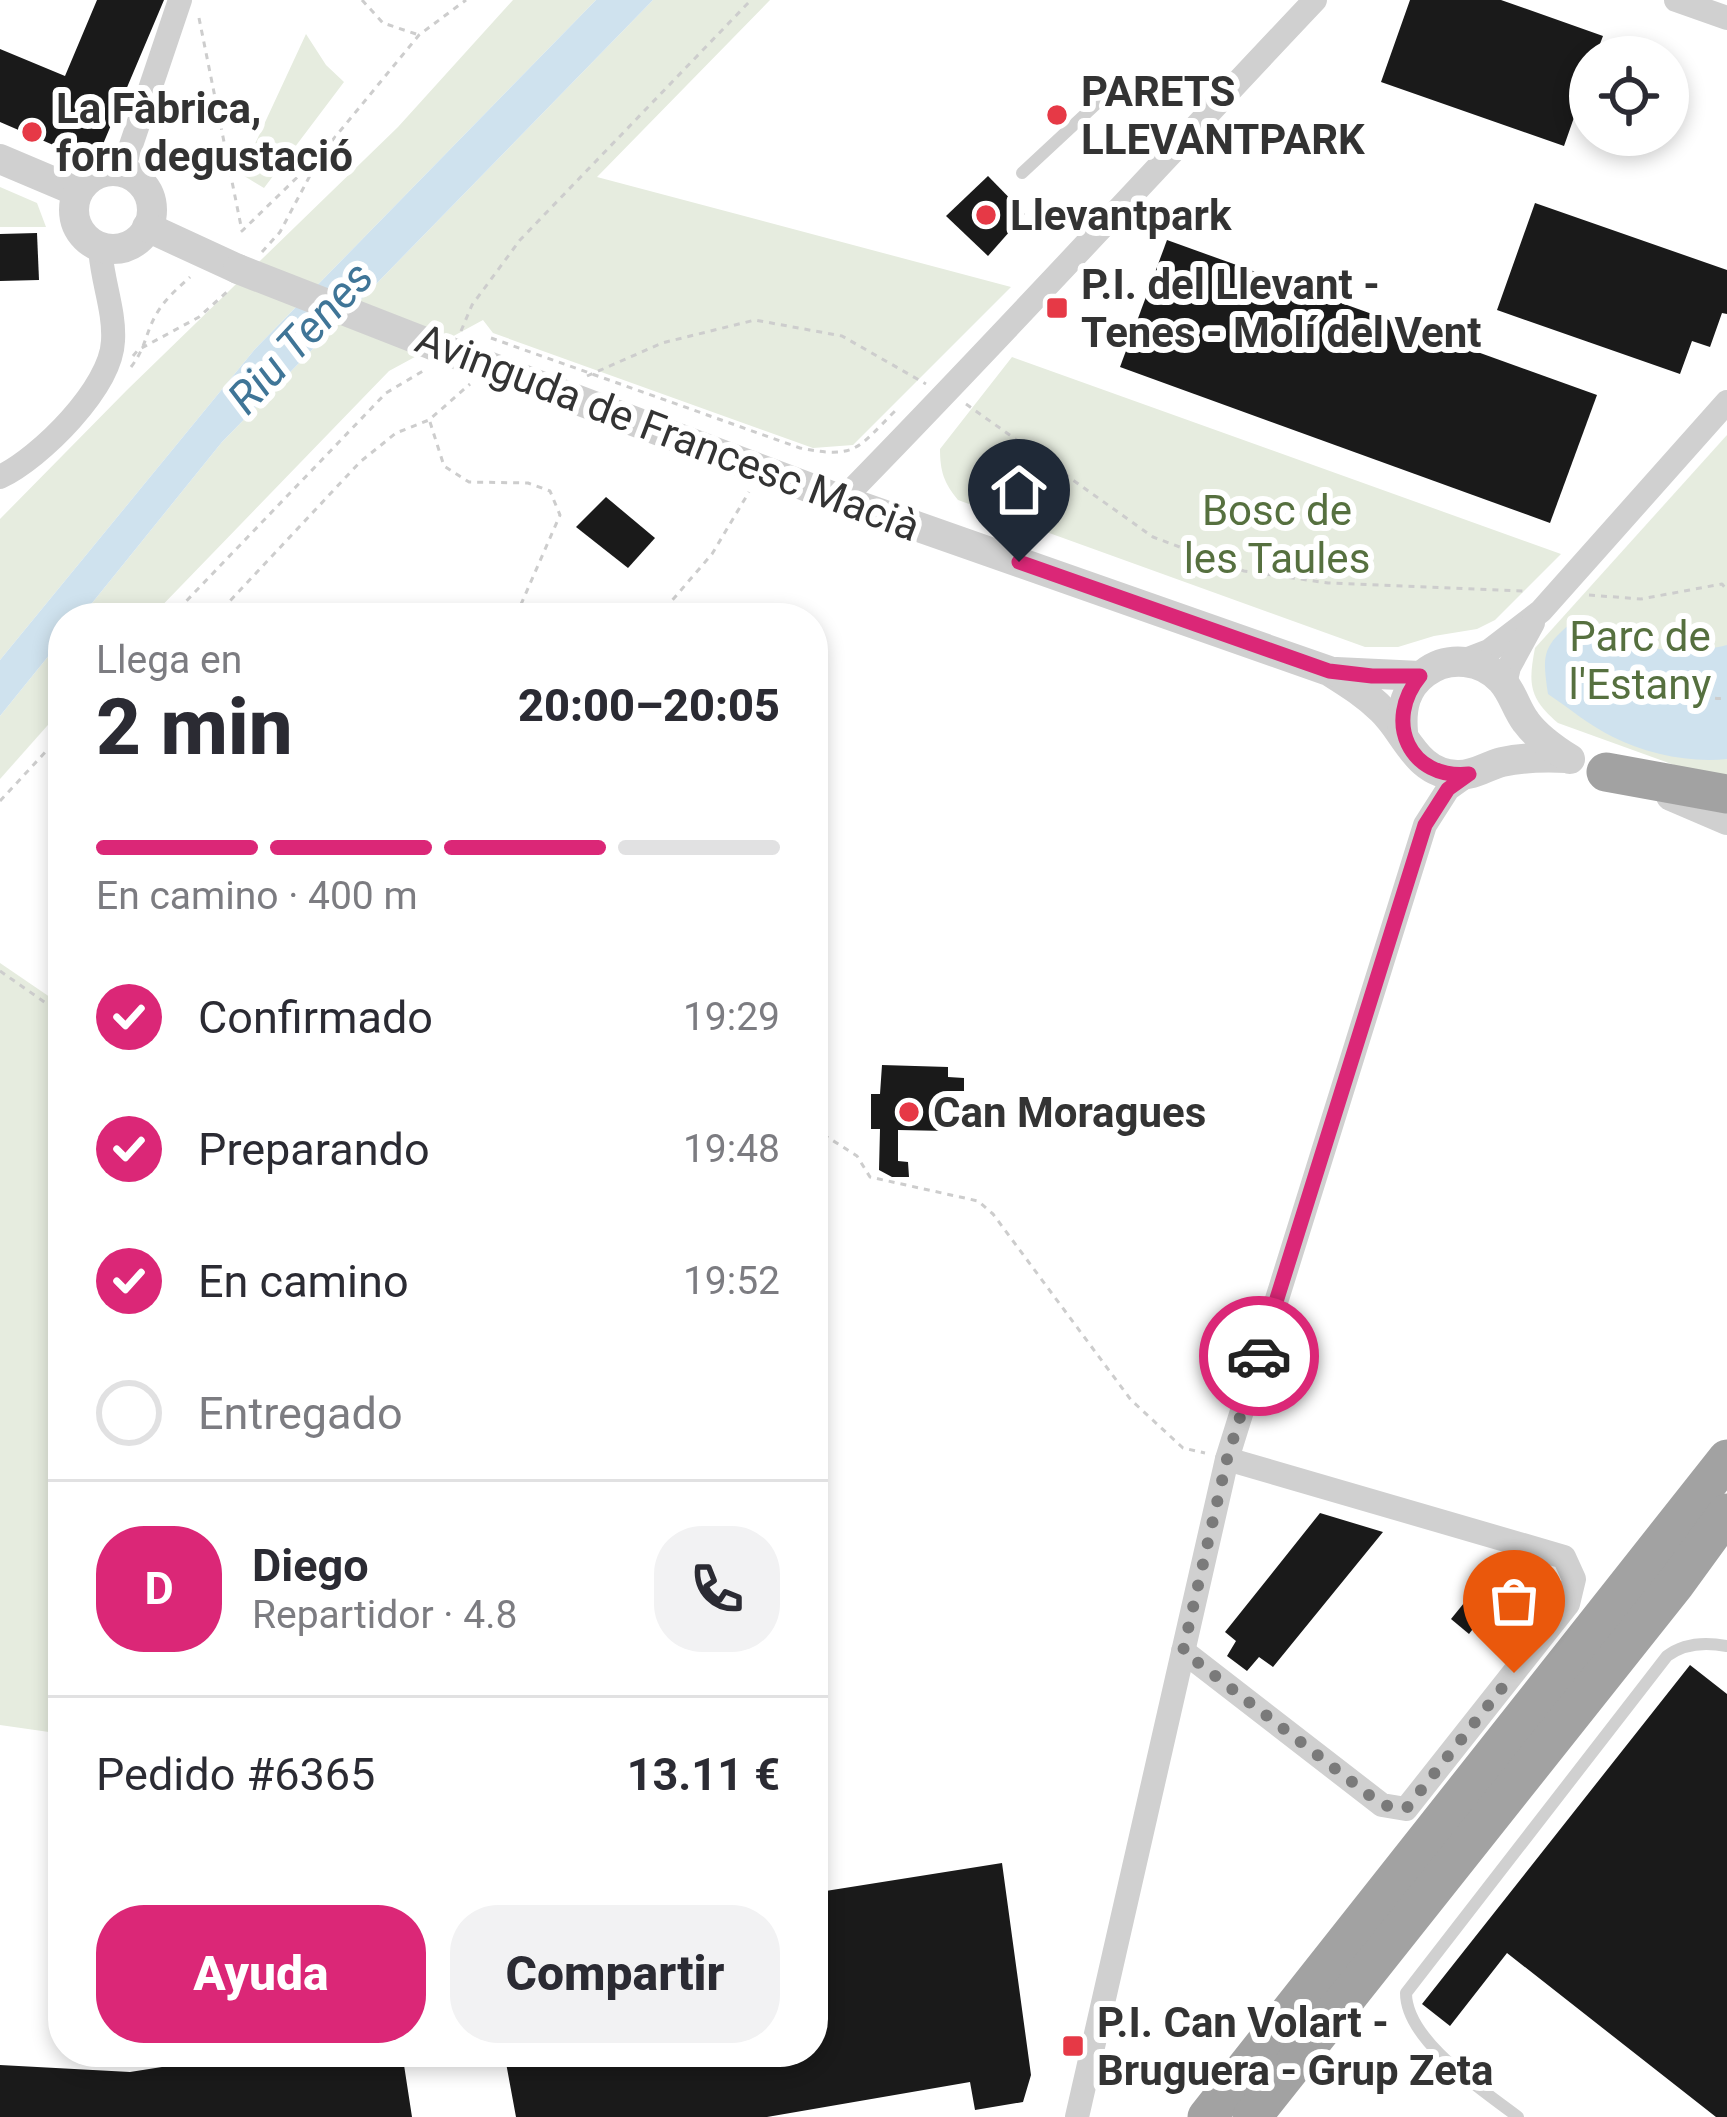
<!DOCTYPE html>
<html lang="es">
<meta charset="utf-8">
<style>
body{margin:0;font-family:Roboto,sans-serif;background:#f2f2f3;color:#2b2b33;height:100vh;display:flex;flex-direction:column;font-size:45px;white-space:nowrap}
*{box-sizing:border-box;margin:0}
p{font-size:39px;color:#7c7c81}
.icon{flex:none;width:66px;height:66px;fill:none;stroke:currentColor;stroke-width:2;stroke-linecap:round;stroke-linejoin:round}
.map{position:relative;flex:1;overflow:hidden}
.details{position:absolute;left:48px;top:603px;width:780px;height:1464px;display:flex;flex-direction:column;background:#fff;border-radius:48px;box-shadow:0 6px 18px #0003}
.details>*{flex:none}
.tools{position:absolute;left:1569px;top:36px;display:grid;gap:24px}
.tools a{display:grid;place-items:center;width:120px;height:120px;border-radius:50%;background:#fff;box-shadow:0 6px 18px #0003;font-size:60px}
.pin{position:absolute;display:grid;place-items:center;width:102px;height:102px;color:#fff;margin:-123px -51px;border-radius:50% 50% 50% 0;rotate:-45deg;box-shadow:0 0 12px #0007}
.pin .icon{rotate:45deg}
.courier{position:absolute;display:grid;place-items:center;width:120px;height:120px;margin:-60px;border:9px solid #db2777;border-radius:50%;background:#fff;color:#222;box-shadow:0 3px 15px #0007}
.overview em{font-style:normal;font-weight:800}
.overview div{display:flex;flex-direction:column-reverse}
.overview{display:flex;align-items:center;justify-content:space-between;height:204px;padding:0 48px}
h1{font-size:78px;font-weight:800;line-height:90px}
.bar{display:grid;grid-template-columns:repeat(4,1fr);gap:18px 12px;align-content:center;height:144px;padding:0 48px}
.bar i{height:15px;border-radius:9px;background:#e1e1e2}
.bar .selected{background:#db2777}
.bar p{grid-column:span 4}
.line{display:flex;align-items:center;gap:30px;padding:0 48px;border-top:3px solid #e1e1e2}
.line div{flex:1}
.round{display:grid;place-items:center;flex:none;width:126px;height:126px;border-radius:48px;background:#f2f2f3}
ol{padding:0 48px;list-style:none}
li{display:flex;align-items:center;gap:36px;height:132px}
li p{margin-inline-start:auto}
li .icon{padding:12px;border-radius:50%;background:#db2777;color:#fff;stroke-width:4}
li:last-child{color:#7c7c81}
li i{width:66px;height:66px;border:6px solid #e1e1e2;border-radius:50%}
.button{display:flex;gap:24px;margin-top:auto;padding:24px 48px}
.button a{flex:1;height:138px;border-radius:48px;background:#db2777;color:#fff;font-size:48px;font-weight:800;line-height:138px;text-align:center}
.button a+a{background:#f2f2f3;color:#2b2b33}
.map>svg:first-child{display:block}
</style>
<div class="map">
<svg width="1727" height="2117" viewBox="0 0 1727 2117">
<rect width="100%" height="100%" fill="#fff"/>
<!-- green -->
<g fill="#e6ecdf">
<path d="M513 0H596L255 349 0 660V519L127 390 398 127Z"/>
<path d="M653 0H770L597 177 1011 287 853 445 813 448 493 333 483 320 389 371 150 618H80L222 442Z"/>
<path d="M306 34 326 65 344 82 264 188 241 174Z"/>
<path d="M0 187 37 203 46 227H0Z"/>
<path d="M1012 357 1561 554 1495 620 1477 629 1434 636 1398 647H1365L958 500C944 483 940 471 940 449Z"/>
<path d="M1727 435V777L1702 775 1558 723C1529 698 1528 684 1535 648Z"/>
<path d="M63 638V708L0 779V716Z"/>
<path d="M0 963 63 1006V1734L0 1725Z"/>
</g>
<!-- water -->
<g fill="#cfe2ee">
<path d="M596 0H653L222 442 80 618H63V638L0 716V660L255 349Z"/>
<path d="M1570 624C1582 629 1595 636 1607 640 1639 650 1695 654 1727 645V759C1690 763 1646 754 1613 737 1590 726 1569 708 1548 694 1543 657 1541 648 1570 624Z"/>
</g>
<!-- building -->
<g fill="#1a1a1a">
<path d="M97 0H164L95 163 0 122V49L65 76Z"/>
<path d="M1410 0H1501L1603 36 1595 57H1590V72L1564 146 1381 82Z"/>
<path d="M988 176 1025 214 988 256 946 216Z"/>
<path d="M1535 203 1727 270V314L1722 313 1710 347 1692 341 1680 374 1497 310Z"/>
<path d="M37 233 39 280 0 281V234Z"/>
<path d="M1167 240 1597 395 1550 523 1120 367Z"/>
<path d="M606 497 655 538 628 568 576 527Z"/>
<path d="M882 1065 948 1067V1077L964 1078V1091H947V1131L898 1130V1161L908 1162 909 1177H892L879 1170 880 1129H871V1094H880Z"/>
<path d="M1320 1513 1383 1532 1273 1667 1259 1657 1247 1671 1227 1656 1236 1641 1225 1632Z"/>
<path d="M1464 1603 1482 1617 1469 1634 1451 1619Z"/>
<path d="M1690 1665 1727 1694V2117H1716L1507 1953 1450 2026 1422 2004Z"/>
<path d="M1002 1863 1031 2075 1023 2102 975 2110 970 2082 767 2117H516L504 2052H813V1893Z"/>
<path d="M258 2052H402L412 2117H0V2065L130 2072Z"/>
</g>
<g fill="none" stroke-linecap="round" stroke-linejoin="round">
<!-- path -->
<g stroke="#cdcdcd" stroke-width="3" stroke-dasharray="6 6" stroke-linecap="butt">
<path d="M362 0 383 23 419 35"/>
<path d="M199 18 242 231 316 159"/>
<path d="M148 170 153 187 164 205"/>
<path d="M262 252 280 232 322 153 419 35 466 0"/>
<path d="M461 331 472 305 520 240 751 0"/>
<path d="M491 338 800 448C856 459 857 449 895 411"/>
<path d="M133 356 138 350 199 317 228 291"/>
<path d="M131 367C147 346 145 333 157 313 165 299 178 288 190 277"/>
<path d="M587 376 662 343 755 320 842 336 926 384"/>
<path d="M966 404 1153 537 1244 571 1328 583 1525 591"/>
<path d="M430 422 444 466 469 482 528 483 550 491 560 515 515 618"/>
<path d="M1589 595 1641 599 1722 584 1727 590"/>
<path d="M170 618 386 393 423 371"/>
<path d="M214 618 360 462 396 433 429 420 470 384"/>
<path d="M657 618 712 554 749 492"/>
<path d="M1646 686C1676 673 1695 703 1727 698"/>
<path d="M0 801 63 733"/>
<path d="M63 846V860"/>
<path d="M0 971 63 1015"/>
<path d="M813 1128 857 1156 870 1177 978 1201 993 1214 1131 1400 1183 1448 1205 1453"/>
</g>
<!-- service -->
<g stroke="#d0d0d0" stroke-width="12">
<path d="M1022 173 1122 80"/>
<path d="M1518 2117C1483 2090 1406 2041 1406 1993L1667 1656C1684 1643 1706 1642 1727 1646"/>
</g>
<!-- minor -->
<g stroke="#d0d0d0" stroke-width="24">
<path d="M1676 0 1727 18"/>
<path d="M122 172 180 0"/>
<path d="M0 477C40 458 111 388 113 341 115 310 101 278 100 246"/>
<path d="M842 500C1003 336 1157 167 1315 0"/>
<path d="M1463 661 1489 651 1541 611 1727 402"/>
<path d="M1505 684 1509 667 1533 623"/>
<path d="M1183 1651 1382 1805 1406 1809 1568 1604 1574 1579 1564 1557 1227 1459"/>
<path d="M1077 2117 1227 1459 1425 825 1448 789 1469 774"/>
</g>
<!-- tertiary -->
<g stroke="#d0d0d0" stroke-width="30">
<path d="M0 159 78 192"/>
<circle cx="113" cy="210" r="39"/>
<path d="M147 227 238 269"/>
<path d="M435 346 842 500 1329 671C1348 683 1366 694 1382 710 1407 734 1416 774 1457 775 1474 776 1486 766 1502 762 1524 757 1545 757 1567 758"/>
<path d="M1336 672 1420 676"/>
<path d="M1403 732C1401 708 1405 688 1425 673 1448 655 1483 659 1502 681 1513 693 1516 709 1526 722 1537 737 1554 749 1570 759"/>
<path d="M1671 796 1727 820"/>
</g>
<!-- trunk -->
<g stroke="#a2a2a2" stroke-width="39">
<path d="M1606 772 1727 794"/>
<path d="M1207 2117 1727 1459"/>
<path d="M1252 2117 1676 1583 1727 1513"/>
</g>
<!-- tertiary-bridge -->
<path stroke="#d0d0d0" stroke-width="30" d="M238 269 435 346"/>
</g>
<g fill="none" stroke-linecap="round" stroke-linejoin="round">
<!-- done -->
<path stroke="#7a7a7a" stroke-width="12" stroke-dasharray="0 21.6" d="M1259 1356 1227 1459 1183 1651 1382 1805 1406 1809 1514 1673"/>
<!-- route -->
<path stroke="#db2777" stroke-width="15" d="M1019 562 1329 671 1372 676H1420C1383 721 1409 780 1469 774L1448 789 1425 825 1259 1356"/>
</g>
<!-- markers -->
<g fill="#e63946" stroke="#fff" stroke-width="4.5">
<circle cx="1057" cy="115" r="12"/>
<circle cx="32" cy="132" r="12"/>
<circle cx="986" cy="215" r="12"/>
<rect x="1045" y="296" width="24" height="24" rx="6"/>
<circle cx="909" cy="1112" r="12"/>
<rect x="1061" y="2034" width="24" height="24" rx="6"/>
</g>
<g text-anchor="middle" stroke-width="12" stroke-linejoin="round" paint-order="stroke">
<!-- poi labels -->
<g font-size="42" font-weight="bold" fill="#333" stroke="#fff" text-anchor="start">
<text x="1081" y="106">PARETS<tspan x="1081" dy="48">LLEVANTPARK</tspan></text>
<text x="56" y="123">La Fàbrica,<tspan x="56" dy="48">forn degustació</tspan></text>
<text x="1010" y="230">Llevantpark</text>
<text x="1081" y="299">P.I. del Llevant -<tspan x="1081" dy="48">Tenes - Molí del Vent</tspan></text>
<text x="933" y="1127">Can Moragues</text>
<text x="1097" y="2037">P.I. Can Volart -<tspan x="1097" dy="48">Bruguera - Grup Zeta</tspan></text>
</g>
<!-- street labels -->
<g font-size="42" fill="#333" stroke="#fff">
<text transform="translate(668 432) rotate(21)" y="15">Avinguda de Francesc Macià</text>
</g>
<!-- park labels -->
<g font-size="42" fill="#56703f" stroke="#fff">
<text x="1277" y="525">Bosc de<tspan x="1277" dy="48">les Taules</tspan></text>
<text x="1640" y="651">Parc de<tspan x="1640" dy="48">l'Estany</tspan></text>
</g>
<!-- water labels -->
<g font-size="45" font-style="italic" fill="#3f7597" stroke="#fff">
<text transform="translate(300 337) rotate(-47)" y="16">Riu Tenes</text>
</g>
</g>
</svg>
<div class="tools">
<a><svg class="icon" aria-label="locate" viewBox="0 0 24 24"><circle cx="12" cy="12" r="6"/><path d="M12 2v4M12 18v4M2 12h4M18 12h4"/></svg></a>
</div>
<div class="pin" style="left:1514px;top:1673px;background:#ea580c"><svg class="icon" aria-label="bag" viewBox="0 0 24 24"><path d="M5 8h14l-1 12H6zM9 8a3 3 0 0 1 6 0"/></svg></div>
<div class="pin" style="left:1019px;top:562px;background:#1f2937"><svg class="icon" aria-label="home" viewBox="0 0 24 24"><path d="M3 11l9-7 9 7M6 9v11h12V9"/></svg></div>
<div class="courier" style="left:1259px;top:1356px"><svg class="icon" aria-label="car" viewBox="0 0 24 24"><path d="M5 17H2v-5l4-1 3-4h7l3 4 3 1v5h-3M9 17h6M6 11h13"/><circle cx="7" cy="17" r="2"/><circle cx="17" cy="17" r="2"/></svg></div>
<section class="details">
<div class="overview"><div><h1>2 min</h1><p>Llega en</p></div><em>20:00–20:05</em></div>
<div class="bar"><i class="selected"></i><i class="selected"></i><i class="selected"></i><i></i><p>En camino · 400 m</p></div>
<ol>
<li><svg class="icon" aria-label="check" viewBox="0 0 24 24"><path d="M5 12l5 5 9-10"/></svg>Confirmado<p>19:29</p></li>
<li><svg class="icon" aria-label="check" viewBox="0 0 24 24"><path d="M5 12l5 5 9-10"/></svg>Preparando<p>19:48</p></li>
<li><svg class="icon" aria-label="check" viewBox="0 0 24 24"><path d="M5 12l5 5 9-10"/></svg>En camino<p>19:52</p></li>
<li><i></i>Entregado</li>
</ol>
<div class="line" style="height:216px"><b class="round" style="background:#db2777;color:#fff">D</b><div><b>Diego</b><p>Repartidor · 4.8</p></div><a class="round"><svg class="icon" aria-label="phone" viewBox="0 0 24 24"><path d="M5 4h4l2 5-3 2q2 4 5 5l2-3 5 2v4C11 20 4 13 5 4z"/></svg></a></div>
<div class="line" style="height:156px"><div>Pedido #6365</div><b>13.11 €</b></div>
<div class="button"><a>Ayuda</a><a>Compartir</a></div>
</section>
</div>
